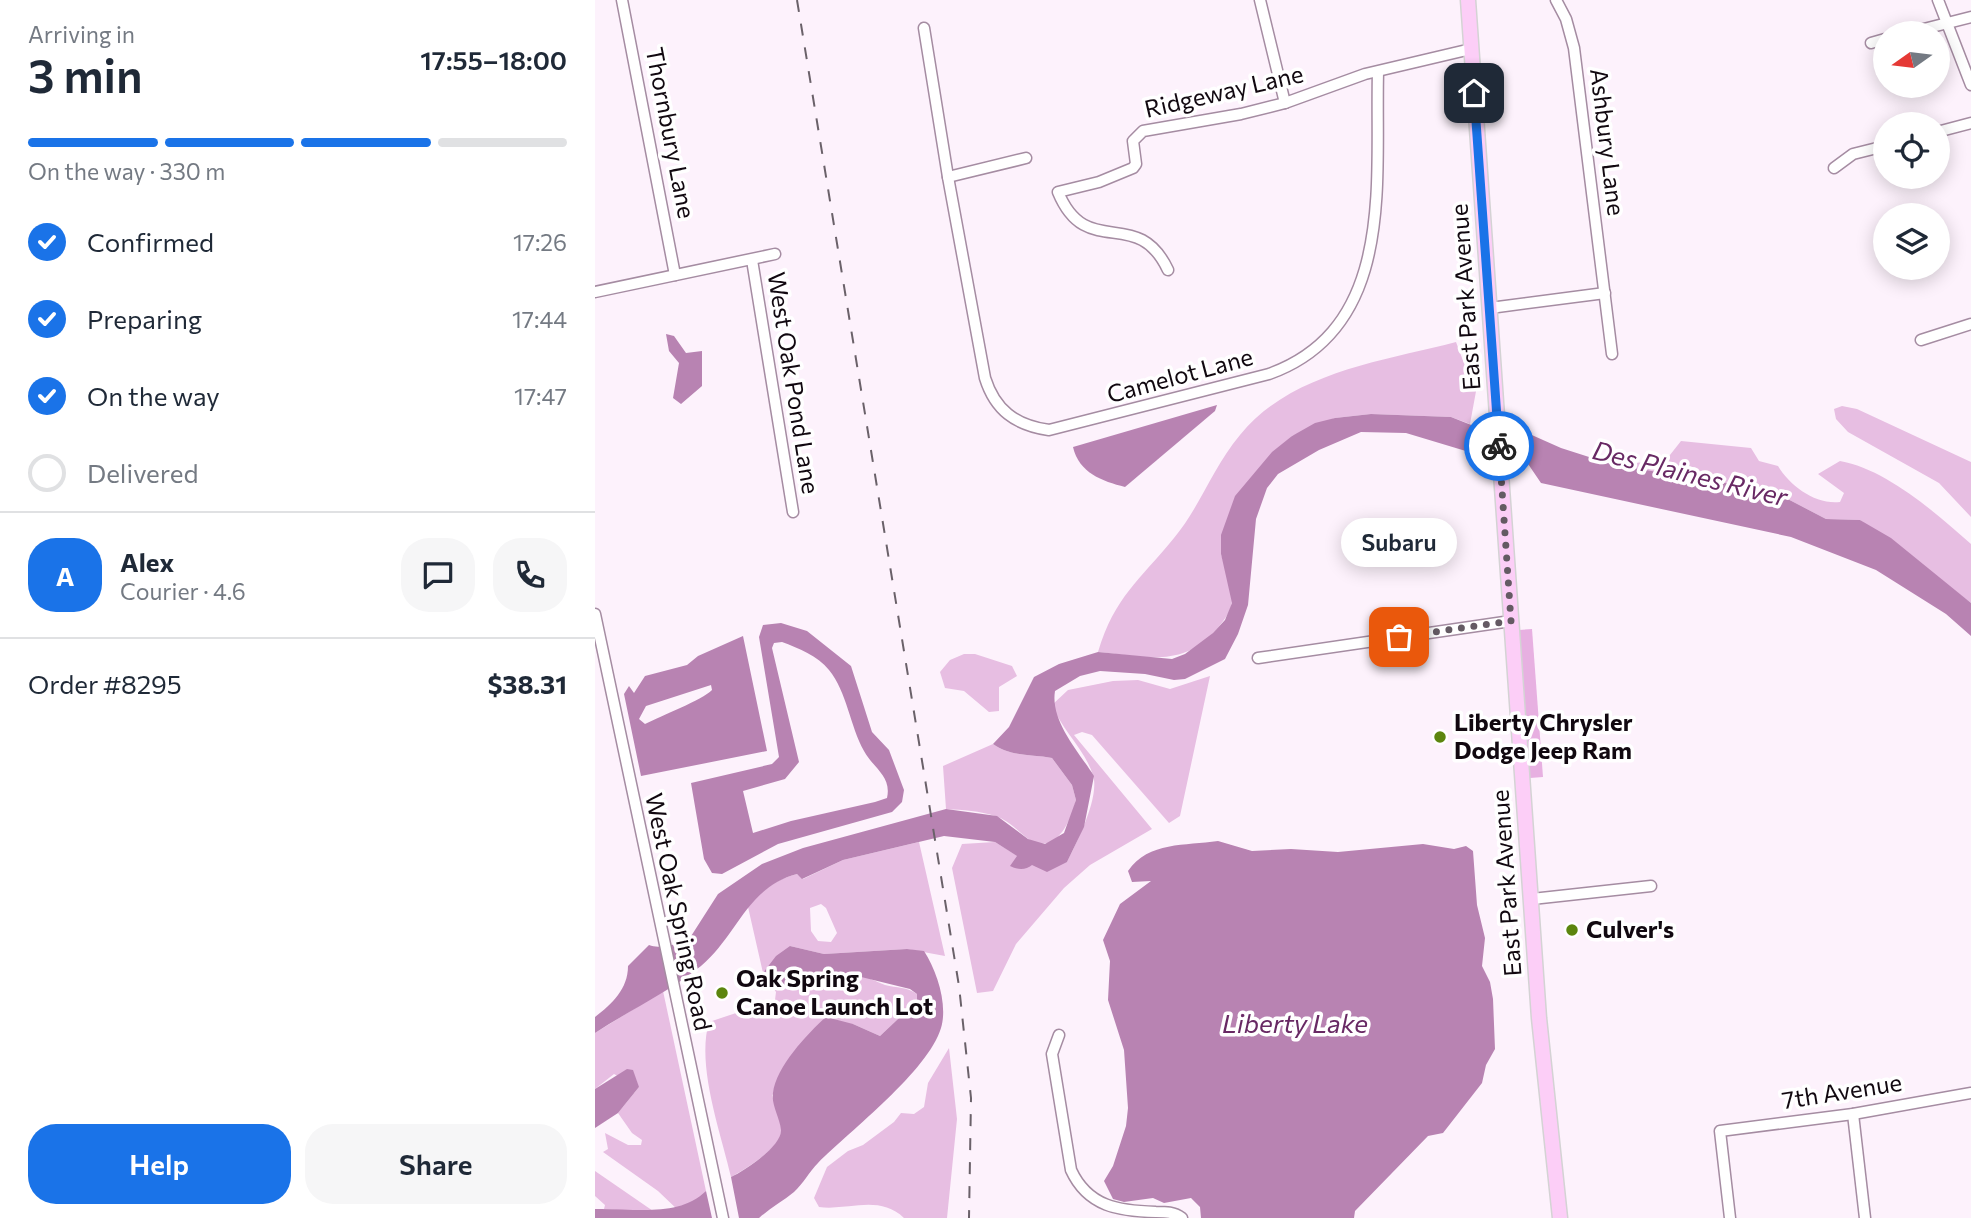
<!DOCTYPE html>
<meta charset="utf-8">
<style>
body{margin:0;font-family:Commissioner,sans-serif;background:#f6f6f7;color:#1f2937;height:100vh;display:flex;flex-direction:column;font-size:26px;white-space:nowrap}
*{box-sizing:border-box;margin:0}
p{font-size:23px;color:#747a83}
.icon{flex:none;width:38px;height:38px;fill:none;stroke:currentColor;stroke-width:2;stroke-linecap:round;stroke-linejoin:round}
.map{position:relative;flex:1;overflow:hidden}
.drawer{display:flex;flex-direction:column;background:#fff;width:595px}
.drawer>*{flex:none}
.needle{width:46px;rotate:256deg}
.buttons{position:absolute;left:1278px;top:21px;display:grid;gap:14px}
.buttons a{display:grid;place-items:center;width:77px;height:77px;border-radius:50%;background:#fff;box-shadow:0 4px 18px #0003;font-size:35px}
.pin{position:absolute;display:grid;place-items:center;width:60px;height:60px;color:#fff;margin:-30px;border-radius:14px;box-shadow:0 4px 10px #0006}
.courier{position:absolute;display:grid;place-items:center;width:70px;height:70px;margin:-35px;border:5px solid #1a73e8;border-radius:50%;background:#fff;color:#222;box-shadow:0 2px 9px #0007}
.bubble{position:absolute;height:49px;border-radius:24px;background:#fff;box-shadow:0 4px 18px #0003;font-size:23px;font-weight:600;line-height:49px;text-align:center}
.overview em{font-style:normal;font-weight:600}
.overview div{display:flex;flex-direction:column-reverse}
.overview{display:flex;align-items:center;justify-content:space-between;height:119px;padding:0 28px}
h1{font-size:46px;font-weight:600;line-height:52px}
.bar{display:grid;grid-template-columns:repeat(4,1fr);gap:10px 7px;align-content:center;height:84px;padding:0 28px}
.bar i{height:9px;border-radius:5px;background:#e0e1e3}
.bar .active{background:#1a73e8}
.bar p{grid-column:span 4}
.line{display:flex;align-items:center;gap:18px;padding:0 28px;border-top:2px solid #e0e1e3}
.line div{flex:1}
.round{display:grid;place-items:center;flex:none;width:74px;height:74px;border-radius:28px;background:#f6f6f7}
ol{padding:0 28px;list-style:none}
li{display:flex;align-items:center;gap:21px;height:77px}
li p{margin-inline-start:auto}
li .icon{padding:7px;border-radius:50%;background:#1a73e8;color:#fff;stroke-width:4}
li:last-child{color:#747a83}
li i{width:38px;height:38px;border:4px solid #e0e1e3;border-radius:50%}
.primary-button{display:flex;gap:14px;margin-top:auto;padding:14px 28px}
.primary-button a{flex:1;height:80px;border-radius:28px;background:#1a73e8;color:#fff;font-size:28px;font-weight:600;line-height:80px;text-align:center}
.primary-button a+a{background:#f6f6f7;color:#1f2937}
main{display:flex;flex:1;min-height:0}
.map>svg:first-child{display:block}
</style>
<main>
<section class="drawer">
<div class="overview"><div><h1>3 min</h1><p>Arriving in</p></div><em>17:55–18:00</em></div>
<div class="bar"><i class="active"></i><i class="active"></i><i class="active"></i><i></i><p>On the way · 330 m</p></div>
<ol>
<li><svg class="icon" aria-label="check" viewBox="0 0 24 24"><path d="M5 12l5 5 9-10"/></svg>Confirmed<p>17:26</p></li>
<li><svg class="icon" aria-label="check" viewBox="0 0 24 24"><path d="M5 12l5 5 9-10"/></svg>Preparing<p>17:44</p></li>
<li><svg class="icon" aria-label="check" viewBox="0 0 24 24"><path d="M5 12l5 5 9-10"/></svg>On the way<p>17:47</p></li>
<li><i></i>Delivered</li>
</ol>
<div class="line" style="height:126px"><b class="round" style="background:#1a73e8;color:#fff">A</b><div><b>Alex</b><p>Courier · 4.6</p></div><a class="round"><svg class="icon" aria-label="chat" viewBox="0 0 24 24"><path d="M4 5h16v11H9l-5 4z"/></svg></a><a class="round"><svg class="icon" aria-label="phone" viewBox="0 0 24 24"><path d="M5 4h4l2 5-3 2q2 4 5 5l2-3 5 2v4C11 20 4 13 5 4z"/></svg></a></div>
<div class="line" style="height:91px"><div>Order #8295</div><b>$38.31</b></div>
<div class="primary-button"><a>Help</a><a>Share</a></div>
</section>
<div class="map">
<svg width="1376" height="1218" viewBox="0 0 1376 1218">
<rect width="100%" height="100%" fill="#fdf2fc"/>
<!-- green -->
<g fill="#e7bee2" fill-rule="evenodd">
<path d="M861 342 870 366 881 370 884 375 875 424 856 417 776 414 740 418 697 436 626 554C630 568 639 587 637 602 636 612 627 623 621 630 587 669 548 656 503 652 520 596 544 581 579 538 605 507 618 467 645 435 696 372 788 361 861 342Z"/>
<path d="M1247 406 1262 409 1376 462V517L1344 483 1253 432 1241 419 1239 409Z"/>
<path d="M1086 441 1156 448 1164 461 1183 466C1195 486 1221 505 1245 502L1249 493 1223 474 1245 461C1291 469 1341 513 1376 544V603L1265 520 1231 519 1185 495 1019 465 1071 460Z"/>
<path d="M369 654H380L417 666 422 676 404 687V711L394 712 369 691 350 688 345 672 355 660Z"/>
<path d="M615 676 585 816 574 823 497 735 487 732 479 735 557 829 495 865 469 888 421 944 398 991 382 993 357 868 367 844 400 842 437 865 472 862C482 842 505 797 498 775 490 750 467 730 457 705L473 690 518 681 543 680 575 689Z"/>
<path d="M398 744C416 757 436 754 457 758L477 785 481 800C476 822 459 858 432 838 422 830 413 820 400 816 385 811 368 810 351 809L348 766Z"/>
<path d="M324 842 350 956 312 949 229 954 195 946 200 983C212 979 252 972 264 975 273 977 282 982 290 985 302 988 312 987 322 994V1001L285 1036 258 1024 177 1095C180 1106 188 1123 186 1134 185 1148 147 1171 136 1177 126 1133 101 1066 114 1022L180 1000 181 992 168 973 153 907C167 890 180 880 202 874L208 879 248 860ZM226 904 231 908 242 933 236 942 223 941 216 931 215 908Z"/>
<path d="M68 991 111 1191 101 1204 84 1211 63 1191 8 1152 13 1149 10 1133 33 1145H46L47 1140 37 1133 23 1113 44 1087 19 1074 0 1089V1033Z"/>
<path d="M354 1048 362 1119 352 1218H309C284 1194 253 1211 224 1207L219 1198 232 1167 253 1151 268 1145 299 1122 306 1113 319 1114 329 1107 333 1083Z"/>
<path d="M0 1171 61 1213 9 1209 10 1205 0 1196Z"/>
</g>
<!-- forest -->
<path fill="#e7b0e1" d="M937 629 948 777 935 778 924 630Z"/>
<!-- water -->
<g fill="#b883b2" fill-rule="evenodd">
<path d="M71 334 79 336 91 353 107 351V386L86 404 78 398 84 363 74 351Z"/>
<path d="M622 405 620 411 530 487C507 481 484 473 478 447Z"/>
<path d="M776 414 856 417 889 430 930 432 966 448 1019 465 1156 487 1185 495 1231 519 1265 520 1296 538 1376 603V636L1351 614 1281 570 1196 537 946 483 929 458H894L811 433 766 432 724 450 683 474 672 488 661 519 653 605 643 634 630 659 590 679 579 680 550 674 505 671 485 676 460 691C455 721 484 752 499 776L489 827 472 862 452 872 437 865C431 870 423 870 415 866L422 856 400 842 349 836 248 860 207 879 202 874C152 887 142 936 106 966 74 992 35 1010 0 1033V1017C17 1004 33 989 33 966L54 945C66 950 79 942 91 944L123 894 167 864 208 848 351 809 402 816 433 839 450 844 469 833 481 800 477 785 457 758C436 754 416 757 398 744L414 727 439 677 464 664 503 652 577 659 590 654 618 633 630 620 637 603 626 554V535L640 496 677 452 697 436 720 423 740 418Z"/>
<path d="M186 623 212 631 256 666 277 732 294 750 309 790 307 802 297 812 183 844 127 874 117 873 109 859 96 783 177 764 184 757 164 637 168 625ZM187 642C203 648 223 656 234 670 252 692 255 726 269 751 278 768 297 776 292 798L280 802 196 821 158 833 148 791 190 779 204 762 177 648 179 643Z"/>
<path d="M148 636 172 751 46 776 29 694 34 686 39 693 50 676 92 665 103 656ZM116 685 117 690C107 700 66 716 50 724L44 719 51 706Z"/>
<path d="M623 841 657 851 696 849 743 852 828 844 859 849 871 846 878 851 882 905 890 938 887 966 895 982 898 999 900 1049 891 1065 887 1083 848 1133 833 1136 760 1211 759 1218H606L605 1207 596 1198 569 1203 558 1198 529 1202 518 1199 509 1181 518 1166 531 1126 533 1108 529 1050 513 1000 515 961 508 940 525 904 556 881 537 882 533 871C554 841 590 846 623 841Z"/>
<path d="M195 946 229 954 312 949 329 951C342 971 353 1005 346 1028 333 1071 256 1130 223 1163 214 1172 208 1184 199 1192 188 1201 175 1208 164 1218H144L136 1177C149 1171 187 1146 186 1130 185 1118 176 1105 178 1093 181 1067 212 1034 231 1017L258 1024 285 1036 322 1001V994L315 989 254 974 237 978 221 976 189 985 168 973 181 956Z"/>
<path d="M32 1069 38 1070 44 1087 23 1113 0 1128V1089Z"/>
<path d="M111 1191 117 1218H0V1209C39 1208 83 1218 111 1191Z"/>
</g>
<g fill="none" stroke-linecap="round" stroke-linejoin="round">
<!-- minor casing -->
<g stroke="#a58ca2" stroke-width="13">
<g id="minor">
<path d="M27 0 80 275"/>
<path d="M665 0 690 103"/>
<path d="M961 0 971 19 979 48 1017 354"/>
<path d="M1343 0 1376 85"/>
<path d="M329 28 353 177 390 378C400 410 420 425 454 430L674 374C802 328 780 180 783 72"/>
<path d="M1313 33 1376 17"/>
<path d="M1276 43 1290 39"/>
<path d="M1342 132 1376 123"/>
<path d="M1239 168 1258 154 1290 146"/>
<path d="M353 177 431 158"/>
<path d="M157 260 198 512"/>
<path d="M573 270C542 204 492 262 463 192L504 182 538 168 541 164 538 141 548 131 646 114 690 103 770 74 876 49"/>
<path d="M0 292 180 254"/>
<path d="M895 308 1010 293"/>
<path d="M1326 340 1376 324"/>
<path d="M0 614 128 1218"/>
<path d="M663 658 916 621"/>
<path d="M937 899 1056 886"/>
<path d="M464 1035 457 1054 476 1170C493 1207 524 1211 561 1212 571 1212 579 1212 587 1218"/>
<path d="M1258 1114 1270 1218"/>
<path d="M1135 1218 1125 1131 1258 1114 1376 1093"/>
</g>
</g>
<!-- major casing -->
<g stroke="#d4d3d4" stroke-width="17">
<path id="major" d="M873 0 944 1018 965 1218"/>
</g>
<!-- minor -->
<use href="#minor" stroke="#fff" stroke-width="10"/>
<!-- major -->
<use href="#major" stroke="#fccef7" stroke-width="14"/>
<!-- rail -->
<path stroke="#6a6169" stroke-width="2" stroke-dasharray="12 12" stroke-linecap="butt" d="M202 0 364 986 376 1098 374 1218"/>
</g>
<g fill="none" stroke-linecap="round" stroke-linejoin="round">
<!-- done -->
<path stroke="#645a63" stroke-width="7" stroke-dasharray="0 12.6" d="M804 637 916 621 904 446"/>
<!-- route -->
<path stroke="#1a73e8" stroke-width="9" d="M879 93 904 446"/>
</g>
<!-- markers -->
<g fill="#5c850e" stroke="#fff" stroke-width="2.5">
<circle cx="845" cy="737" r="7"/>
<circle cx="977" cy="930" r="7"/>
<circle cx="127" cy="993" r="7"/>
</g>
<g text-anchor="middle" stroke-width="7" stroke-linejoin="round" paint-order="stroke">
<!-- street labels -->
<g font-size="24" fill="#110810" stroke="#fff">
<text transform="translate(629 92) rotate(-13)" y="8">Ridgeway Lane</text>
<text transform="translate(75 133) rotate(79)" y="8">Thornbury Lane</text>
<text transform="translate(1012 142) rotate(83)" y="8">Ashbury Lane</text>
<text transform="translate(871 297) rotate(-94)" y="8">East Park Avenue</text>
<text transform="translate(585 376) rotate(-15)" y="8">Camelot Lane</text>
<text transform="translate(198 383) rotate(81)" y="8">West Oak Pond Lane</text>
<text transform="translate(912 883) rotate(-94)" y="8">East Park Avenue</text>
<text transform="translate(83 912) rotate(78)" y="8">West Oak Spring Road</text>
<text transform="translate(1247 1092) rotate(-9)" y="8">7th Avenue</text>
</g>
<!-- poi labels -->
<g font-size="24" font-weight="bold" fill="#110810" stroke="#fff" text-anchor="start">
<text x="859" y="731">Liberty Chrysler<tspan x="859" dy="28">Dodge Jeep Ram</tspan></text>
<text x="991" y="938">Culver's</text>
<text x="141" y="987">Oak Spring<tspan x="141" dy="28">Canoe Launch Lot</tspan></text>
</g>
<!-- water labels -->
<g font-size="26" font-style="italic" fill="#682964" stroke="#fff">
<text transform="translate(1095 474) rotate(14)" y="9">Des Plaines River</text>
<text x="700" y="1033">Liberty Lake</text>
</g>
</g>
</svg>
<div class="buttons">
<a><svg class="needle" viewBox="-14 -14 28 28"><path d="M0-13l5 13h-10z" fill="#e53935"/><path d="M0 13l5-13h-10z" fill="#747a83"/></svg></a>
<a><svg class="icon" aria-label="locate" viewBox="0 0 24 24"><circle cx="12" cy="12" r="6"/><path d="M12 2v4M12 18v4M2 12h4M18 12h4"/></svg></a>
<a><svg class="icon" aria-label="layers" viewBox="0 0 24 24"><path d="M12 4l9 5-9 5-9-5zM3 14l9 5 9-5"/></svg></a>
</div>
<div class="pin" style="left:804px;top:637px;background:#ea580c"><svg class="icon" aria-label="bag" viewBox="0 0 24 24"><path d="M5 8h14l-1 12H6zM9 8a3 3 0 0 1 6 0"/></svg></div>
<div class="pin" style="left:879px;top:93px;background:#1f2937"><svg class="icon" aria-label="home" viewBox="0 0 24 24"><path d="M3 11l9-7 9 7M6 9v11h12V9"/></svg></div>
<div class="courier" style="left:904px;top:446px"><svg class="icon" aria-label="bike" viewBox="0 0 24 24"><circle cx="6" cy="16" r="4"/><circle cx="18" cy="16" r="4"/><path d="M6 16l4-8h5l3 8M10 8l3 8H6M13 5h3"/></svg></div>
<div class="bubble" style="left:746px;top:518px;width:116px">Subaru</div>
</div>
</main>
